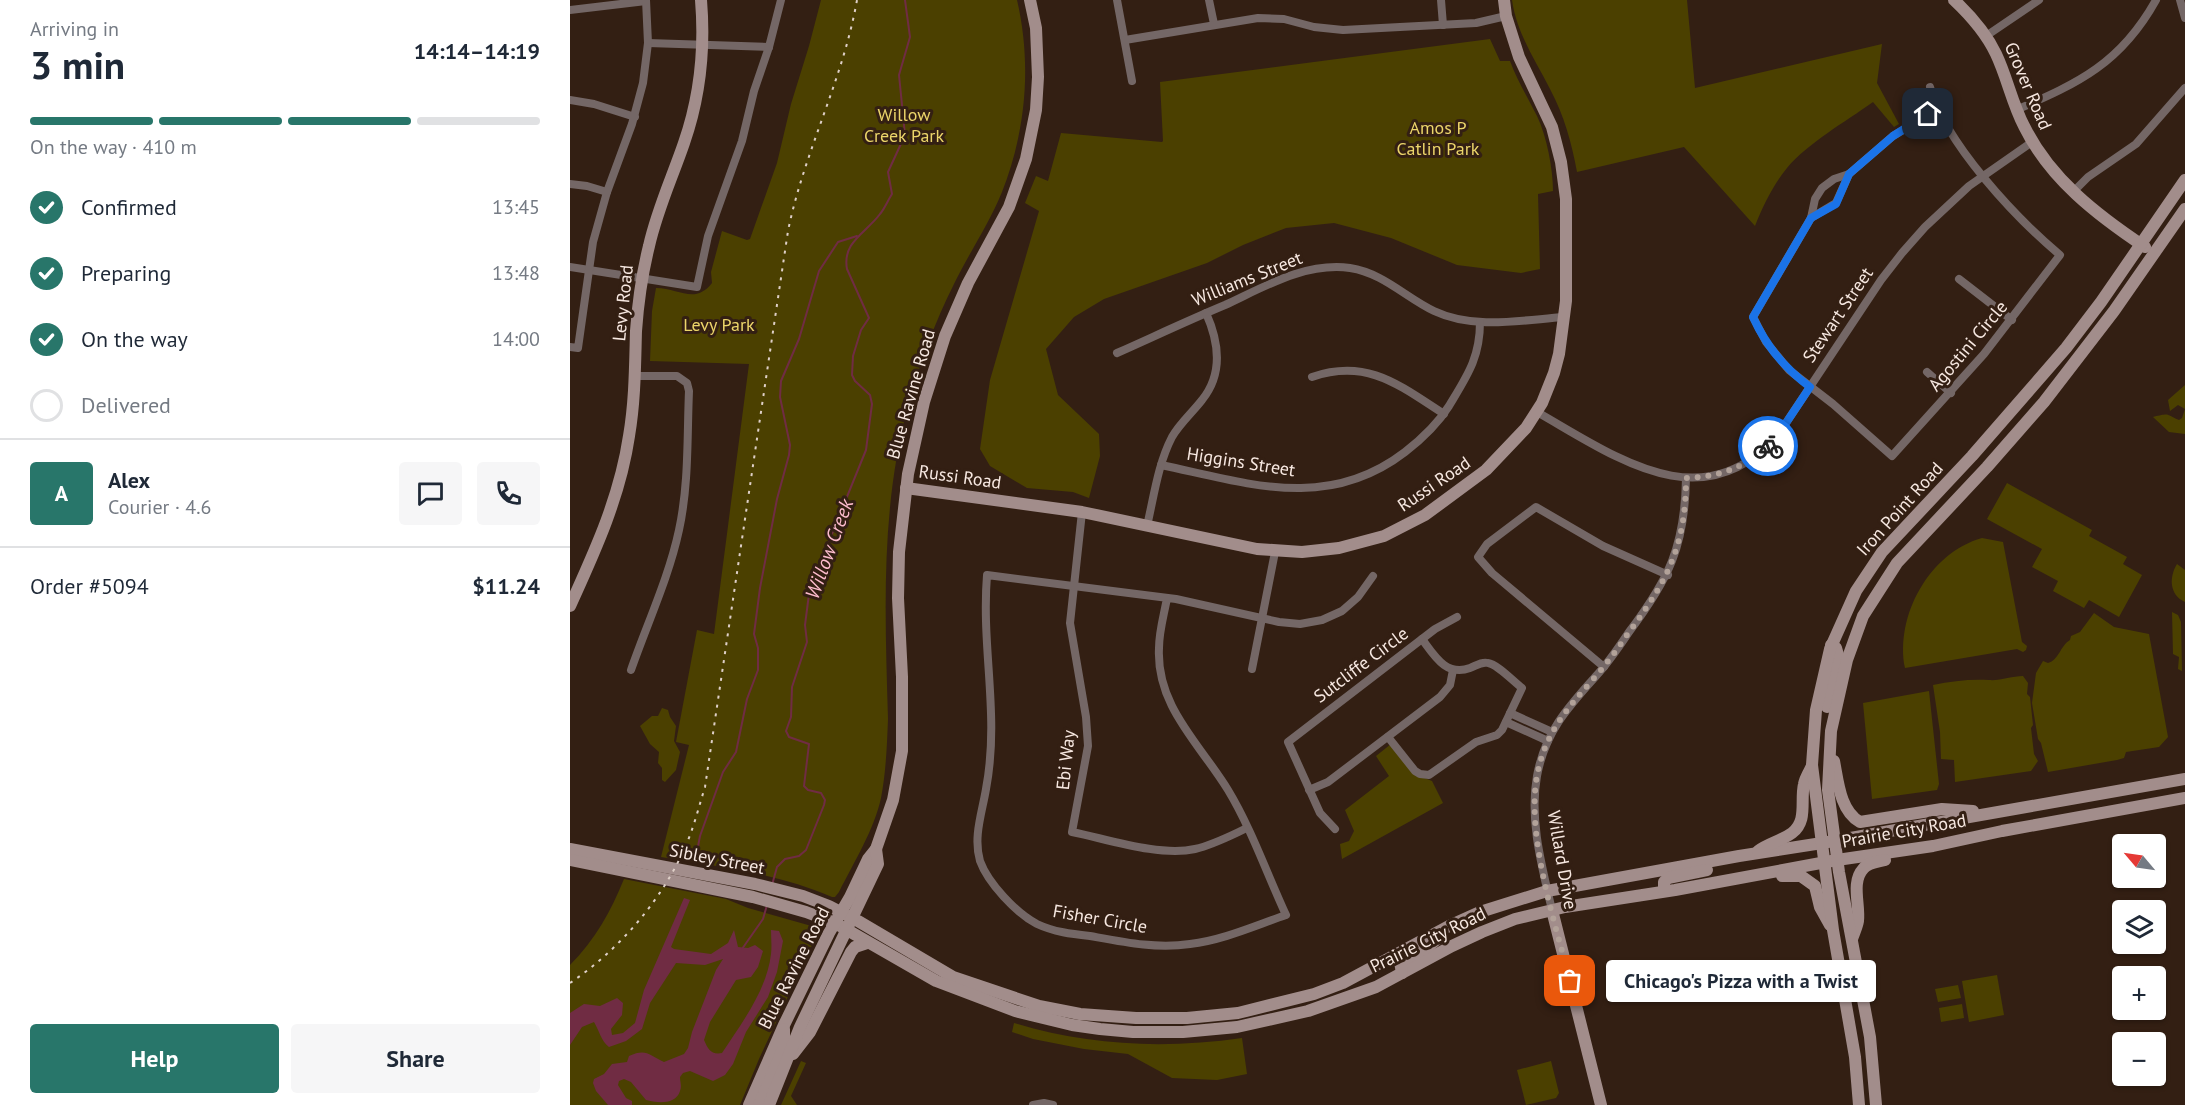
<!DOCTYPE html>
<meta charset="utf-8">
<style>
body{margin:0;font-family:"PT Sans",sans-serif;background:#f6f6f7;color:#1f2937;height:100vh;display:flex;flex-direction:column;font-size:22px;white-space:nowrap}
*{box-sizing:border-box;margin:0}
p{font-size:20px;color:#747a83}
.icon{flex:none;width:33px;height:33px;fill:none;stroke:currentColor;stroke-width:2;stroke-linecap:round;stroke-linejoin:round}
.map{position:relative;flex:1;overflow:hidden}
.sheet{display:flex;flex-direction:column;background:#fff;width:570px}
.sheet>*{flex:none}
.needle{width:39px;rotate:299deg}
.controls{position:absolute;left:1542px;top:834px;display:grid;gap:12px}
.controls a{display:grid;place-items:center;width:54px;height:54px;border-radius:6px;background:#fff;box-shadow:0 2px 4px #0004;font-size:30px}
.pin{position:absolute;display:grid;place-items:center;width:51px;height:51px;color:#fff;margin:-26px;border-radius:12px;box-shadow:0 3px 9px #0006}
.courier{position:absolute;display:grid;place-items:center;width:60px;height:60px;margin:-30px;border:4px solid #1a73e8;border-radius:50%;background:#fff;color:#222;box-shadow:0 2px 8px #0007}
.bubble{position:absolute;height:42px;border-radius:6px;background:#fff;box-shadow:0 2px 4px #0004;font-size:20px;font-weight:700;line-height:42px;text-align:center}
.head em{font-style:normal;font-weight:700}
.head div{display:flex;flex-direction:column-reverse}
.head{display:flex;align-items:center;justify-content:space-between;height:102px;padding:0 30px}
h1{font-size:39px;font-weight:700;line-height:45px}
.bar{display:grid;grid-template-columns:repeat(4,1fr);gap:9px 6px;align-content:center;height:72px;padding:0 30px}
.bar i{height:8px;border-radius:4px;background:#e0e1e3}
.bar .current{background:#28766a}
.bar p{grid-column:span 4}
.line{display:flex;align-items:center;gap:15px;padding:0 30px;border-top:2px solid #e0e1e3}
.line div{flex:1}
.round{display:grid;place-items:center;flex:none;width:63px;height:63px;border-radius:6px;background:#f6f6f7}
ol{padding:0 30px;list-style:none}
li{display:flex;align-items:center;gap:18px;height:66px}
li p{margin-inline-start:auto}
li .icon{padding:6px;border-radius:50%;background:#28766a;color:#fff;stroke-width:4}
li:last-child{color:#747a83}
li i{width:33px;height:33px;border:3px solid #e0e1e3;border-radius:50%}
.cta{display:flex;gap:12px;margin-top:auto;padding:12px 30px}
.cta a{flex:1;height:69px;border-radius:6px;background:#28766a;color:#fff;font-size:24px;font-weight:700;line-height:69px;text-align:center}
.cta a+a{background:#f6f6f7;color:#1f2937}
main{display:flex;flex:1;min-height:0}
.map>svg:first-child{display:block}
</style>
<main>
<section class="sheet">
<div class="head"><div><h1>3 min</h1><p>Arriving in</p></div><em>14:14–14:19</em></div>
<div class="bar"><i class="current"></i><i class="current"></i><i class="current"></i><i></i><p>On the way · 410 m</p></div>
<ol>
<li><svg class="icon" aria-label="check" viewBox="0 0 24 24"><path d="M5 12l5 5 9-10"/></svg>Confirmed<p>13:45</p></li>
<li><svg class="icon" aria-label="check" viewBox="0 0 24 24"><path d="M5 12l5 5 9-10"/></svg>Preparing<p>13:48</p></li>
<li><svg class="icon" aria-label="check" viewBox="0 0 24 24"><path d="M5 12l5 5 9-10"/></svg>On the way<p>14:00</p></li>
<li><i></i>Delivered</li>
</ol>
<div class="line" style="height:108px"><b class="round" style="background:#28766a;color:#fff">A</b><div><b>Alex</b><p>Courier · 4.6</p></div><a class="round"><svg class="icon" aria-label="chat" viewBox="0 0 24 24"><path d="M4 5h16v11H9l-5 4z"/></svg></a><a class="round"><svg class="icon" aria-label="phone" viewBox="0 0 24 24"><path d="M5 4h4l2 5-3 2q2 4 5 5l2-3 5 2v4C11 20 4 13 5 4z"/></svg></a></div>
<div class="line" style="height:78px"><div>Order #5094</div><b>$11.24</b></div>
<div class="cta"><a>Help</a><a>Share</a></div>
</section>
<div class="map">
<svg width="1615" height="1105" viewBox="0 0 1615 1105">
<rect width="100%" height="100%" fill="#331f13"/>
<!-- green -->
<g fill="#4b4000">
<path d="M251 0H447C462 64 456 131 432 192 419 224 399 253 384 284 365 322 350 362 339 403 310 507 315 612 318 719 317 745 316 772 311 798 304 830 284 862 269 892L265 897H262C209 874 148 866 91 857L119 745 106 742 127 630 144 634 179 364 80 361 82 311 86 288C109 288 125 305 142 283L141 272 152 231 177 240 180 239 207 163 221 104 239 46Z"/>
<path d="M942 0H1117L1125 88 1312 44 1307 83 1329 124 1324 127 1303 102C1275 122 1238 143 1217 168 1203 185 1193 206 1185 226L1114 147 1007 172C1002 144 994 115 980 89 965 59 947 34 942 0Z"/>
<path d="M920 39 930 61H940C947 80 958 98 967 116 977 137 983 169 983 191L968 194 970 269 951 273 887 265 821 238 764 223 716 228 673 245 637 263 534 299 504 317 476 349 488 395 529 434 530 456 519 498 503 492 457 488 420 466 410 449 420 380 469 211 455 203 466 176 478 181 491 133 592 142 593 141 590 82Z"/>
<path d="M1615 385V434L1599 432 1583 417C1601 413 1594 414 1609 420L1612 418 1615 409 1608 405 1600 411 1598 400Z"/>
<path d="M1437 483 1522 530 1519 536 1557 557 1553 564 1572 575 1549 617 1519 600 1514 608 1483 591 1488 581 1462 567 1472 549 1417 519Z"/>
<path d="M1412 538 1433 542 1452 642 1457 646 1456 650 1453 652 1447 649 1335 668C1325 616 1359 553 1412 538Z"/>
<path d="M1607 564 1615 570V602C1599 595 1599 577 1607 564Z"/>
<path d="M1602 612 1608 615 1611 622 1612 671 1608 669 1609 657 1603 654Z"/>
<path d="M1524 613 1544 627 1579 634 1598 737 1589 747 1556 752 1554 758 1547 760 1478 772 1471 743 1468 739 1462 703 1466 673 1473 661 1478 663C1489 660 1490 646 1500 640L1501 636 1510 632Z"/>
<path d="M1453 676 1458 683 1457 694 1460 697 1463 725 1461 728 1464 754 1468 761 1461 771 1385 782 1384 760 1371 759 1370 732 1363 685C1382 681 1400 679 1419 680 1430 681 1442 676 1453 676Z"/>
<path d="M1359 691 1369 784 1367 790 1302 799 1293 703Z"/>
<path d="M92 708 98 710 100 717 106 726 104 741 110 752 106 770 95 782 92 780V768L88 763 89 752 80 744 70 726 82 716H88Z"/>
<path d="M821 744 847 775 862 781 873 803 772 859 770 844 779 841 784 831 775 810 819 776 806 756Z"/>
<path d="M54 879 156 899 178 908 245 927 247 933 243 943 189 1059 170 1105H0V965C25 940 41 911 54 879Z"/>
<path d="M1427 975 1434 1015 1399 1022 1392 981Z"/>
<path d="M1388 985 1391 998 1368 1002 1365 989Z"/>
<path d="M1392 1004 1394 1018 1371 1022 1369 1008Z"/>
<path d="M444 1023C518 1046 596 1049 672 1038L677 1074 647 1080 602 1078 558 1054 514 1049 463 1039 442 1032Z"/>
<path d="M231 1061 236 1063 221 1096 227 1105H211Z"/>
<path d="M981 1061 989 1093 986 1098 956 1105 947 1070Z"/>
</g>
<!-- water -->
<path fill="#702c43" d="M114 898 120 900 101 947 104 949 141 954 158 943 164 930 168 947 178 948 185 945 193 951 188 967 181 977 166 980 140 1022 134 1040C138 1049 141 1055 152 1053 171 1024 197 990 201 954 202 946 201 938 201 930L209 931 213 941 207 972 198 997 176 1032 163 1064 155 1075 143 1081 120 1071 113 1073 110 1077C110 1082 112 1086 110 1091 106 1105 87 1103 76 1100L61 1082 54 1079 49 1081 48 1085 56 1098 62 1101V1105H38L26 1091 23 1083 24 1079 34 1074 42 1064 57 1062 59 1056C76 1048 79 1055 94 1062L114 1054 118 1048 122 1032 146 970 153 959 135 965 106 963 80 1003 72 1029 56 1041 39 1047C31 1041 29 1030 24 1022L12 1027 0 1045V1013L14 1004 30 1006 47 998 53 1003 52 1015 41 1029 42 1035 53 1033 65 1023 74 990Z"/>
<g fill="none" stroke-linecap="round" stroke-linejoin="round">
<!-- stream -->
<g stroke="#702c43" stroke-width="2">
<path d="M125 862 130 836 153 772 166 752 177 699 188 670V648L184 634 190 588 207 499 219 455 220 445 210 397 211 381 229 339 249 271 268 242 287 236"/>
<path d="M202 885 207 867 215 859 229 856 236 850 254 805 255 800 251 793 238 790 234 786 239 744 219 737 216 731 221 717 222 687 237 642 235 625 239 594 257 562 259 541 296 450 302 404 300 395 285 381 282 375 283 356 291 330 299 318 277 269C272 242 296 233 310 214 315 208 318 200 322 194L318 172 335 135 329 75 340 37 335 0"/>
<path d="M172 949 193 919 197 905"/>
</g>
<!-- street -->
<g stroke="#746766" stroke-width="8">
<path d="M547 0 562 81"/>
<path d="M639 0 644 24"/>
<path d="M871 0 873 25"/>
<path d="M1610 0 1615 18"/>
<path d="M0 10 76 1"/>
<path d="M1416 36 1469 0"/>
<path d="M555 40 688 18 714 19 744 27 773 30 906 23 936 16"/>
<path d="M78 43 199 47"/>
<path d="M1360 87C1375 143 1446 218 1490 255L1414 354 1322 456 1263 404 1219 370 1196 342 1183 317 1241 218 1245 199 1252 188 1264 179 1279 174 1323 136 1368 109"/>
<path d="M0 100 24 104 65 117"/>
<path d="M1446 110C1509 83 1551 63 1586 0"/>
<path d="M0 184 17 186 37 192"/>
<path d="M1503 192 1518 177 1566 144 1615 88"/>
<path d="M1241 218 1266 203 1279 174"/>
<path d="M0 267 127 287 138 236 172 141 184 91 199 47 211 0"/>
<path d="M1389 279 1442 320"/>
<path d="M0 347 8 348 23 242 37 192 62 124 73 83 78 43 76 0"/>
<path d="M547 353C583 337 619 320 655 305 694 287 735 262 780 268 813 273 835 297 864 311 904 330 952 320 994 317"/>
<path d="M1357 372 1381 393"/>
<path d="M742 377C797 358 829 385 874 414"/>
<path d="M967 412C1046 457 1134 523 1210 432L1311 280 1332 253 1355 227 1399 186 1462 142"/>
<path d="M591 465C677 483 757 512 835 452 853 438 867 425 879 406 897 376 910 358 910 322"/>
<path d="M512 512 500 623 516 717 518 746 502 832C537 839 590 857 625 849 643 845 660 836 677 828"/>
<path d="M577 526C584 496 588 464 602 437 610 423 622 413 632 400 653 374 649 342 636 313"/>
<path d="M597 598C594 615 589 631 589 648 586 706 630 744 658 790 681 828 697 874 716 915 684 926 653 940 620 944 586 949 553 942 520 936 502 934 484 932 467 924 446 913 418 883 410 861 403 837 412 813 416 789 430 715 411 649 417 575L606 599 709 622 730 624 752 620 772 611 788 597 803 576"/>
<path d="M1034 667 922 573 908 557 917 544 966 507 1033 546 1098 575"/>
<path d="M682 669 705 552"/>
<path d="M61 670C77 624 99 577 109 530 119 484 117 437 119 391L117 383 107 376H65"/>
<path d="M940 713 982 732"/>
<path d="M936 722 978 741"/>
<path d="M818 737 845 771 850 774 859 775 906 742 927 735 932 730 952 688C944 682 927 664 918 663 911 661 906 666 900 668 876 677 864 655 852 639"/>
<path d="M739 790 758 782 870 697 880 685 883 670"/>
<path d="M765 829 750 813 718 742 865 629 887 617"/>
<path d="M982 910C972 867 959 820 967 776 975 732 998 707 1026 676 1039 662 1049 647 1059 632 1099 579 1115 546 1116 478"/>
<path d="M463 1105 474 1103 483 1105"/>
</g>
<!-- secondary -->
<g stroke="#a28d8b" stroke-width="12">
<path d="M1384 0C1401 16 1416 33 1426 54 1437 77 1442 103 1454 126 1480 179 1527 215 1575 247"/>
<path d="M336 488 512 512 687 549 732 552 769 548 814 536 855 515 916 470 956 428 972 403 984 373 989 354 996 301V199L991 162 982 127 949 57 936 16 934 0"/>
<path d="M0 606C25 551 50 497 59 436 65 401 65 366 66 331 68 303 72 274 79 246 87 210 102 178 114 143 130 97 135 48 131 0"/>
<path d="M1257 707 1268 655 1266 648 1261 645"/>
<path d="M1264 761C1268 781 1270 811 1290 822L1372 809 1403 811"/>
<path d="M0 849 185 884 233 896 259 906 288 921 383 977 469 1006 510 1014 566 1018H617L668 1013 744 994 773 983 879 926 910 912 977 891 1169 856 1252 843 1615 779"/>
<path d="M1188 851C1199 843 1211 841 1222 833 1238 821 1230 801 1234 784 1235 778 1239 772 1242 766"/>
<path d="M0 860 183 897 236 912 265 923 366 981 445 1011 502 1025 530 1029 563 1032H613L667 1027 738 1011 806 987 882 946 912 932 945 919 995 907 1105 890 1267 860 1363 846 1432 831 1615 798"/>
<path d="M1212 876H1231L1245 886 1250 907 1260 925"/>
<path d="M1094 891V882L1098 878 1137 870"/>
<path d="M982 910 1031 1105"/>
<path d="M1282 939C1284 933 1287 927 1288 921 1290 905 1281 882 1293 869 1297 863 1308 862 1315 860"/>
<path d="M832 973 830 962 859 946 872 935"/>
<path d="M223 1054 240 1032 281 952 285 947 297 943"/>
<path d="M179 1105 214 1025 259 933 280 897 298 859 306 849 323 800 332 751V677L328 598 329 552 338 474 354 402 375 336 398 283 439 207 456 159 466 110 468 77 466 28 460 0"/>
<path d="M189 1105 214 1047V1029"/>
<path d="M199 1105 230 1027 308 864 306 849"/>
<path d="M1289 1105 1285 1057 1263 930 1242 765 1246 710 1260 649 1286 591 1312 552 1402 456 1496 348 1531 302 1615 180"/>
<path d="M1306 1105 1300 1037 1269 872 1258 790 1261 731 1277 660 1293 616 1327 563 1417 467 1474 402 1544 311 1615 209"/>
</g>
<!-- rail -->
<path stroke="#dfd0c8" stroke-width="2" stroke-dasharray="3 6" stroke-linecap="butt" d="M0 983C49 950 93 899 116 845 124 827 129 806 135 787L218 231C234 152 273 80 287 0"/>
</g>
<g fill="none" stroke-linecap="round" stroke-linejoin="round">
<!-- done -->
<path stroke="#b2a299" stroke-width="6" stroke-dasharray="0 10.8" d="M1000 981C985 922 956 836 967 776 975 732 998 708 1026 676 1038 662 1049 647 1059 632 1098 580 1116 545 1116 478 1147 477 1175 468 1198 446"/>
<!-- route -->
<path stroke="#1a73e8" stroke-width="8" d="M1198 446 1210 432 1240 387C1214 368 1196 346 1183 317L1241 218 1266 204 1279 174 1323 136 1358 114"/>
</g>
<g text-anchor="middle" stroke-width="6" stroke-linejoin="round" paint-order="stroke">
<!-- street labels -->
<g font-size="18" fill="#f7e8e1" stroke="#331f13">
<text transform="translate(1458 86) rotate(67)" y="6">Grover Road</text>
<text transform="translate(677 279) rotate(-22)" y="6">Williams Street</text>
<text transform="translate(53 303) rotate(-84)" y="6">Levy Road</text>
<text transform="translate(1268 315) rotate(-56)" y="6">Stewart Street</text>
<text transform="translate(1398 346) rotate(-50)" y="6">Agostini Circle</text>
<text transform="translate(341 394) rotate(-74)" y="6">Blue Ravine Road</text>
<text transform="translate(671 462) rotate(9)" y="6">Higgins Street</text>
<text transform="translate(390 477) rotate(8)" y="6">Russi Road</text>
<text transform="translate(864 484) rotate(-34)" y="6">Russi Road</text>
<text transform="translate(1330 509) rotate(-48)" y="6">Iron Point Road</text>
<text transform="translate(791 665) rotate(-37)" y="6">Sutcliffe Circle</text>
<text transform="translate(496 760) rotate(-84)" y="6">Ebi Way</text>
<text transform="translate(1334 831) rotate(-10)" y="6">Prairie City Road</text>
<text transform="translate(147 859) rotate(11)" y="6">Sibley Street</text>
<text transform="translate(992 860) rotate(80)" y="6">Willard Drive</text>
<text transform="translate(530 919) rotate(10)" y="6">Fisher Circle</text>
<text transform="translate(858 940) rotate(-26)" y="6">Prairie City Road</text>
<text transform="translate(224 968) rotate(-63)" y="6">Blue Ravine Road</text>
</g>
<!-- park labels -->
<g font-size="18" fill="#ecd56a" stroke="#331f13">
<text x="334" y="121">Willow<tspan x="334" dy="21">Creek Park</tspan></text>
<text x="868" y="134">Amos P<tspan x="868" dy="21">Catlin Park</tspan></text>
<text x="149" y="331">Levy Park</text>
</g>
<!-- water labels -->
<g font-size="20" font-style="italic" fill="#fdbccd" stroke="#331f13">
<text transform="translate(259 549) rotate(-70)" y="7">Willow Creek</text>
</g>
</g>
</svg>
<div class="controls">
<a><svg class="needle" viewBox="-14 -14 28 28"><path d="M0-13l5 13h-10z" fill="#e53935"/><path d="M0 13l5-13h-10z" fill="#747a83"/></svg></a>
<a><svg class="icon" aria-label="layers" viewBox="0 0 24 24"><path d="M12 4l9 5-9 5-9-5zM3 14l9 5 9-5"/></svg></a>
<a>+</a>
<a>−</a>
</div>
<div class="pin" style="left:1000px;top:981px;background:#ea580c"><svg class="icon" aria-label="bag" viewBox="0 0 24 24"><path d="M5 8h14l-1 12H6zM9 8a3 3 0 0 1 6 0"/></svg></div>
<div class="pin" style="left:1358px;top:114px;background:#1f2937"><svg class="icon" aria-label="home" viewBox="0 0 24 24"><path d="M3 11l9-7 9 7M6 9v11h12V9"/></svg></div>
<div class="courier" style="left:1198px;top:446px"><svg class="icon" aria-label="bike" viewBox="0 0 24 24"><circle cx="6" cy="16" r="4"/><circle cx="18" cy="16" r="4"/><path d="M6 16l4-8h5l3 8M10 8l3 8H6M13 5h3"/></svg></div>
<div class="bubble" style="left:1036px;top:960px;width:270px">Chicago's Pizza with a Twist</div>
</div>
</main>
